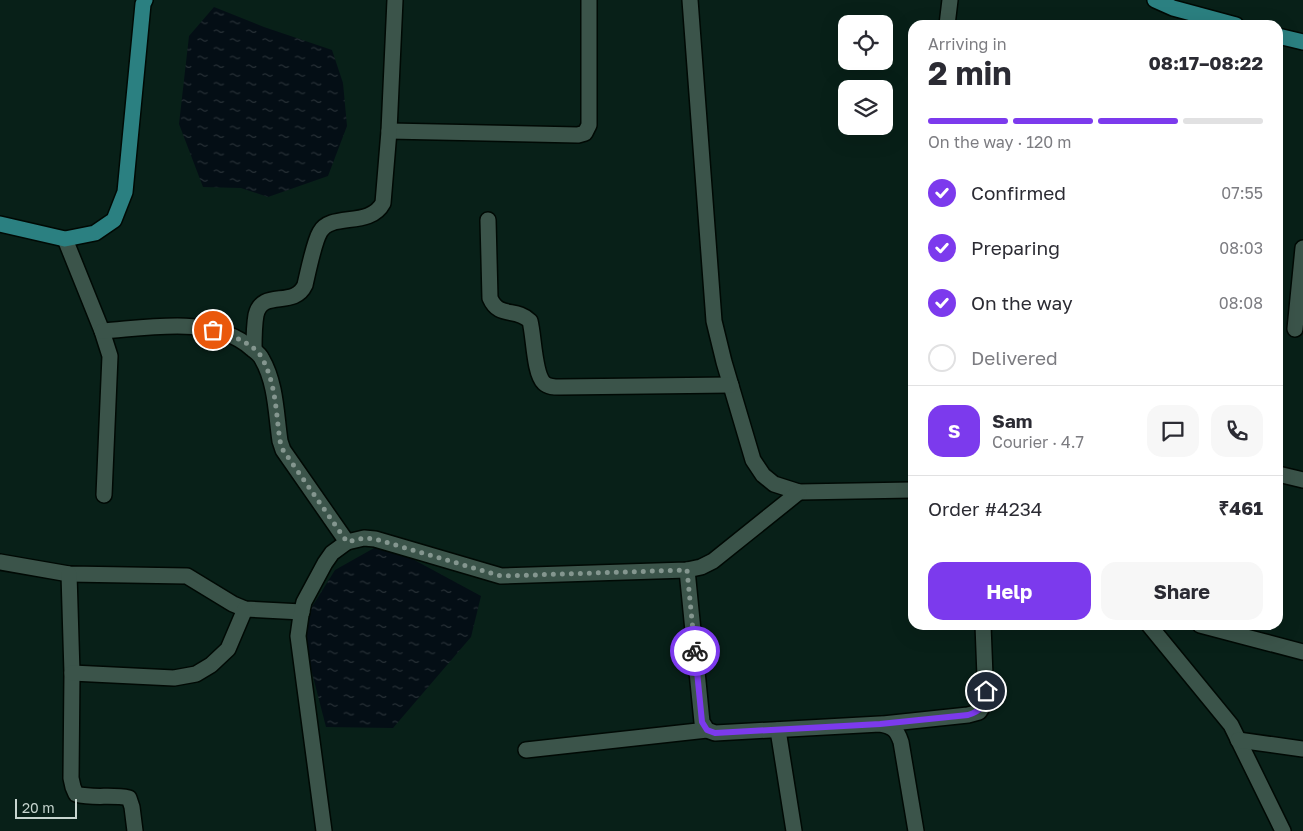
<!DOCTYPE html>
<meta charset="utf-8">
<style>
body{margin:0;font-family:"Golos Text",sans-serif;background:#f7f7f7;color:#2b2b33;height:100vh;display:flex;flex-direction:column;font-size:19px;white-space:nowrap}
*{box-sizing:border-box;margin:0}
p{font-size:16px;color:#7c7c81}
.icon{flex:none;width:28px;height:28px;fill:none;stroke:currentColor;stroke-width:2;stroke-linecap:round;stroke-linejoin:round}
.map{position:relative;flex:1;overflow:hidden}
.side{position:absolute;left:908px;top:20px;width:375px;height:610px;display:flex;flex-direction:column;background:#fff;border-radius:15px;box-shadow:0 5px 20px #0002}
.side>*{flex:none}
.tools{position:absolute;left:838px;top:15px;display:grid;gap:10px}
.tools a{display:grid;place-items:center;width:55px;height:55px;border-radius:10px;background:#fff;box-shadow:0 5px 20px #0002;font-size:25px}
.scale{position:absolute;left:15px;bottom:12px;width:62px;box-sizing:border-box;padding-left:5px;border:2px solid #c7d5cf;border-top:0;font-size:14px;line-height:18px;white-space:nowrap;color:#c7d5cf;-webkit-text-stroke:4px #082018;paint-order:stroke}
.pin{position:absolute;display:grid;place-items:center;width:42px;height:42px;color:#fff;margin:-21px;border:2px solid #fff;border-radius:50%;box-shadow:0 1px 5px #0007}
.courier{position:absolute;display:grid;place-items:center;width:50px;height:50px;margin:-25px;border:4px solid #7c3aed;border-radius:50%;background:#fff;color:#222;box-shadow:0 1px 6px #0007}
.headline em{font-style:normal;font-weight:700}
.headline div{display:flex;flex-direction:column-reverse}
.headline{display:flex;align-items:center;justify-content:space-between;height:85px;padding:0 20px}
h1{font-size:32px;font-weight:700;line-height:38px}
.bar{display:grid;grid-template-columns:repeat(4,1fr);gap:8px 5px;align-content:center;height:60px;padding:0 20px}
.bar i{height:6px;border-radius:4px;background:#e1e1e2}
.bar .current{background:#7c3aed}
.bar p{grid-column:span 4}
.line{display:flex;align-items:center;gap:12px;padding:0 20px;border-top:1px solid #e1e1e2}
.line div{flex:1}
.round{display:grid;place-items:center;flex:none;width:52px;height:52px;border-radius:15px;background:#f7f7f7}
ol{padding:0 20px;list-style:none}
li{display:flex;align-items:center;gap:15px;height:55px}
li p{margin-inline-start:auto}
li .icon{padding:5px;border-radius:50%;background:#7c3aed;color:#fff;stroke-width:4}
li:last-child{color:#7c7c81}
li i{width:28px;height:28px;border:2px solid #e1e1e2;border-radius:50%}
.button{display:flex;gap:10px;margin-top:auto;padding:10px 20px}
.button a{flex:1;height:58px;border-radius:15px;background:#7c3aed;color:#fff;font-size:20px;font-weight:700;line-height:58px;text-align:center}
.button a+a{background:#f7f7f7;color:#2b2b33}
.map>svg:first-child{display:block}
</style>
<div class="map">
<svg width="1303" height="831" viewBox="0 0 1303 831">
<defs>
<pattern id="water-ripples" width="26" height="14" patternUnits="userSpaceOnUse" patternTransform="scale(1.25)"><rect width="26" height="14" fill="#040e15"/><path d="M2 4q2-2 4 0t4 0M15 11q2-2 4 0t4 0" fill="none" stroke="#273036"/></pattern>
</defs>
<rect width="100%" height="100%" fill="#082018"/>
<!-- water -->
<g fill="url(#water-ripples)">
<path d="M214 7 264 27 332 50 343 83 347 126 328 176 268 197 241 188 203 187 179 124 189 36Z"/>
<path d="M383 543 481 596 471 637 393 728 326 727 300 626 335 570Z"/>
</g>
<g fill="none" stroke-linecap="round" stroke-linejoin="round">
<!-- minor casing -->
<g stroke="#000904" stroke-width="18">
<g id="minor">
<path d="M690 0 714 321 724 362 753 460 763 475 774 484 799 492 912 490"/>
<path d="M947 25 950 0"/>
<path d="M389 131 578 135 585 133 589 125V0"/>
<path d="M488 220 490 298C499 319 516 307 530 321 534 336 534 374 544 383 548 387 554 387 560 387L731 385"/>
<path d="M65 239 102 331 110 356 104 495"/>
<path d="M1295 329 1303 248"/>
<path d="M102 331C148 328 214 315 251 348 255 351 260 354 262 359 276 383 276 414 280 441L283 450 347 542"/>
<path d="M254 350C254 339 254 326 256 315 262 288 294 309 305 285 308 272 314 242 320 232 331 212 370 228 383 203L389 131 395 0"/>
<path d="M1278 474 1303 480"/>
<path d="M0 562 69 574 187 576 233 604 245 609 302 612"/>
<path d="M687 570 702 722 707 730 715 733 880 724C893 726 897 730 901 742L916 831"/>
<path d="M69 574 72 673 71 778 73 787 76 794C94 799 111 794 129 798L132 807 135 831"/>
<path d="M1149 625 1231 725 1283 831"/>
<path d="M1200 625 1303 652"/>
<path d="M72 673 174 678 196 674 211 665 228 649 245 609"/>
<path d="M883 724 968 715 979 712 986 702 983 625"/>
<path d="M778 730 794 831"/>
<path d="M1238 740 1303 749"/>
<path d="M526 750 707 730"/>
<path d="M324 831 298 636 301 615 304 602 325 563 332 553 347 542 364 538 375 539 501 576 687 570 701 567 713 561 799 492"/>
</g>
</g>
<!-- major casing -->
<g stroke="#000904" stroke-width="18">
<g id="major">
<path d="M1155 0 1173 8 1236 25"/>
<path d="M1278 36 1303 42"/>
<path d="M0 224 65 239 95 233 114 220 125 192 143 4 145 0"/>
</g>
</g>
<!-- minor -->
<use href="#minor" stroke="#3b544a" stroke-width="15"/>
<!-- major -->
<use href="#major" stroke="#2b8081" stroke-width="15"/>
</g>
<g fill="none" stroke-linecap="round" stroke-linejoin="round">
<!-- done -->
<path stroke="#84968f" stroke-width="5" stroke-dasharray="0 9" d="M213 330C229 334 254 343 262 358 276 383 276 414 280 441L283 450 347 542 364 538 375 539 501 576 687 570 695 651"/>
<!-- route -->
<path stroke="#7c3aed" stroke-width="6" d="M695 651 702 722 707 730 715 733 880 724 968 715C981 711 986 705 986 691"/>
</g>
</svg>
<div class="tools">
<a><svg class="icon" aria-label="locate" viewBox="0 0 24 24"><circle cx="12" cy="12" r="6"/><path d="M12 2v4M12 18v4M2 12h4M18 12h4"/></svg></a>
<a><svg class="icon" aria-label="layers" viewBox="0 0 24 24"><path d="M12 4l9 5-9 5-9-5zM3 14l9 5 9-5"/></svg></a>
</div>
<div class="scale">20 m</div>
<div class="pin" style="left:213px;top:330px;background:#ea580c"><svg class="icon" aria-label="bag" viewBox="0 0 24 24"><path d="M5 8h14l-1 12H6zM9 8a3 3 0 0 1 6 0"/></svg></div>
<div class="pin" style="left:986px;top:691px;background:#1f2937"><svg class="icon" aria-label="home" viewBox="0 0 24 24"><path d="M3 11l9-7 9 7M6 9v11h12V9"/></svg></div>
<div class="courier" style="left:695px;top:651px"><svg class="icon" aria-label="bike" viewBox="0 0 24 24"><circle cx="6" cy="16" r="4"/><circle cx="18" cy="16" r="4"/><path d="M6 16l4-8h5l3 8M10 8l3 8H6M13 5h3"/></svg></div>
<section class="side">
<div class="headline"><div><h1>2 min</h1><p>Arriving in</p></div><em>08:17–08:22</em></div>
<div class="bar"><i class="current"></i><i class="current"></i><i class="current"></i><i></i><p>On the way · 120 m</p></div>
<ol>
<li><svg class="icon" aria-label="check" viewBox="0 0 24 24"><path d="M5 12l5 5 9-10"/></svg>Confirmed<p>07:55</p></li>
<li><svg class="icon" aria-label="check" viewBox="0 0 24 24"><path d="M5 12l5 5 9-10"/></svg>Preparing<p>08:03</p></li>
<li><svg class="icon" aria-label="check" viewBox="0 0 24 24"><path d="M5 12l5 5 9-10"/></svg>On the way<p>08:08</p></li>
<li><i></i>Delivered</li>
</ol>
<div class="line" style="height:90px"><b class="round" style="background:#7c3aed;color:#fff">S</b><div><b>Sam</b><p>Courier · 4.7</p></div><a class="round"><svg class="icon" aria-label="chat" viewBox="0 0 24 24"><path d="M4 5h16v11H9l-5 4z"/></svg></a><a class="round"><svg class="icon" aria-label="phone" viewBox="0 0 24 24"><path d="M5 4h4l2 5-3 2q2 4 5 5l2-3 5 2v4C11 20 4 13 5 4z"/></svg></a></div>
<div class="line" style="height:65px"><div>Order #4234</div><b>₹461</b></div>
<div class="button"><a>Help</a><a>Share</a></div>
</section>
</div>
